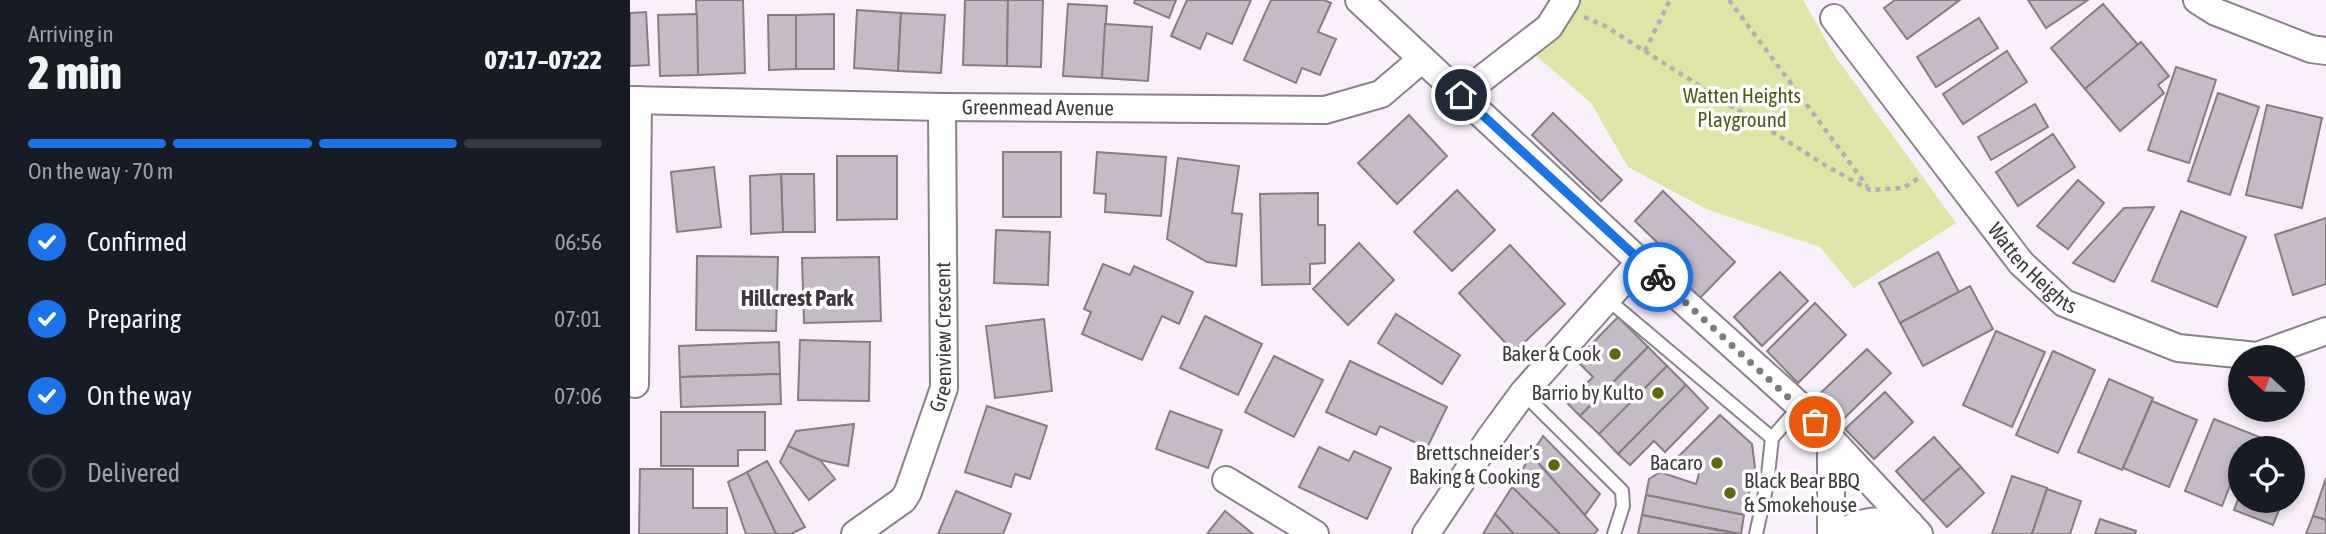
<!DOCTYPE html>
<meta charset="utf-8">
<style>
body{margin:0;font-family:"Asap Condensed",sans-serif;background:#20242c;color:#f1f3f6;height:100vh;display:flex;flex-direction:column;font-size:26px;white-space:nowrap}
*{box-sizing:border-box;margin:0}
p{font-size:23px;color:#9ea1a6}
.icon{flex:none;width:38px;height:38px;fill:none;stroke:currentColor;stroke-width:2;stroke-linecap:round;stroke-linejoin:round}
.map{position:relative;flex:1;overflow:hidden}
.drawer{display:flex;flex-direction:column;background:#171b24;width:630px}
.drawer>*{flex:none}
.needle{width:46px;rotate:292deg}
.tools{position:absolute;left:1598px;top:345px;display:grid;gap:14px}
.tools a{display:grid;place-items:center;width:77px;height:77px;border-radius:50%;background:#171b24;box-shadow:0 4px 10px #0003;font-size:35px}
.pin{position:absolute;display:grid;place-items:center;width:60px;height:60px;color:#fff;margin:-30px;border:4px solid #fff;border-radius:50%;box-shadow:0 2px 7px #0007}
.courier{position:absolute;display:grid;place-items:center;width:70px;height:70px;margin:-35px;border:5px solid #1a73e8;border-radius:50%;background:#fff;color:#222;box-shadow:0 2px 9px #0007}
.overview em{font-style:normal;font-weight:800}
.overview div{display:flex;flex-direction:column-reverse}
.overview{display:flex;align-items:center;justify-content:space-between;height:119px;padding:0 28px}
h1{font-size:46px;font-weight:800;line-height:52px}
.bar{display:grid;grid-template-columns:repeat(4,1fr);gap:10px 7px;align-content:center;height:84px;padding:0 28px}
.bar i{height:9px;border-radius:5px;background:#363941}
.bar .active{background:#1a73e8}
.bar p{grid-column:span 4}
ol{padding:0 28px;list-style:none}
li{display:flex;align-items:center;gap:21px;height:77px}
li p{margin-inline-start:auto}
li .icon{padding:7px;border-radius:50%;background:#1a73e8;color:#fff;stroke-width:4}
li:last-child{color:#9ea1a6}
li i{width:38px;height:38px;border:4px solid #363941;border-radius:50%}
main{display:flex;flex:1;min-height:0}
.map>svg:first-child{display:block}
</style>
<main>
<section class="drawer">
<div class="overview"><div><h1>2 min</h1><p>Arriving in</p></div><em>07:17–07:22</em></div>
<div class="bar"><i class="active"></i><i class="active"></i><i class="active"></i><i></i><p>On the way · 70 m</p></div>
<ol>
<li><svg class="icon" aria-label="check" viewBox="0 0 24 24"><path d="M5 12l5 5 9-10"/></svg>Confirmed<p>06:56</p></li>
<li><svg class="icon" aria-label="check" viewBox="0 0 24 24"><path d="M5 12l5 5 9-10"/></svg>Preparing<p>07:01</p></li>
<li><svg class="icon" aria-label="check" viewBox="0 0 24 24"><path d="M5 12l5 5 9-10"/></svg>On the way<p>07:06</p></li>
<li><i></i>Delivered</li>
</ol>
</section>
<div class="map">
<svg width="1696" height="534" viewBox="0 0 1696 534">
<rect width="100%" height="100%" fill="#faf0fb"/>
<!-- green -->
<path fill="#dee5a6" d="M936 0H1173L1205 56 1326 223 1224 288 1190 247 1076 209 998 167 961 103 896 47Z"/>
<!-- building -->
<g fill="#c5bbc6" stroke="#867d87" stroke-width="2">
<path d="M66 0H113L115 73 68 75Z"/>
<path d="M335 0H378L377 66 333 65Z"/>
<path d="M378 0H413L411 67 377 66Z"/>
<path d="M505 0H546L539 18 504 3Z"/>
<path d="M557 0H621L602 44 577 33 570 49 541 36Z"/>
<path d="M641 0H694L701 3 688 32 706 39 690 75 672 68 666 83 614 60Z"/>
<path d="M1265 0H1330L1277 39 1254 8Z"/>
<path d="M1398 0H1458L1416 28Z"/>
<path d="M438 4 477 6 472 78 433 76Z"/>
<path d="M1473 4 1508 45 1455 89 1421 48Z"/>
<path d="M227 10 271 13 268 71 224 68Z"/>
<path d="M16 12 19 65 0 66V13Z"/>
<path d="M271 13 315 15 311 73 268 71Z"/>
<path d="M67 14 68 75 30 76 28 15Z"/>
<path d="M204 14V69H166V15Z"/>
<path d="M138 15H166V69L139 70Z"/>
<path d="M1349 18 1368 48 1306 87 1287 57Z"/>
<path d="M475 24 522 27 518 81 472 78Z"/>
<path d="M1511 42 1539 76 1528 85 1534 93 1490 131 1455 89Z"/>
<path d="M1377 51 1397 82 1333 124 1313 94Z"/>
<path d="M1546 67 1586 80 1559 163 1518 150Z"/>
<path d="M1588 93 1629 107 1600 195 1558 181Z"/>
<path d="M1405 104 1418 127 1361 160 1348 137Z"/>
<path d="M1637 105 1692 118 1672 208 1616 195Z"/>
<path d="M923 113 992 180 971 201 902 135Z"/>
<path d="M779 115 817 156 767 204 728 163Z"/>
<path d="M1423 134 1445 167 1388 206 1366 172Z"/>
<rect x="373" y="152" width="58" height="65"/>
<path d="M467 152 536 157 531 216 475 212 476 194 464 193Z"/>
<path d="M207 156H267V219L207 220Z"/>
<path d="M548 158 609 166 602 213 612 214 606 266 577 262 537 239Z"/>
<path d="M84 167 91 227 47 232 41 172Z"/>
<path d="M151 174H184L185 232H153Z"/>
<path d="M151 174 153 232 121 234 120 176Z"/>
<path d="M1448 180 1474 203 1438 249 1407 226Z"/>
<path d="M827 190 865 230 822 271 784 232Z"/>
<path d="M1033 191 1105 262 1066 302 1023 259 1034 249 1005 221Z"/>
<path d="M688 193V225H695V263L680 264V284L632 285 630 194Z"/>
<path d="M1524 207 1484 282 1443 263 1494 208Z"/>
<path d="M1551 211 1616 237 1587 307 1522 281Z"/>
<path d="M1696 218V284L1663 295 1645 235Z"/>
<path d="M366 230 420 232 418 285 364 283Z"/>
<path d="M729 243 764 280 718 325 683 289Z"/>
<path d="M880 245 935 304 884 352 829 293Z"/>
<path d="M1308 252 1329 292 1270 323 1249 283Z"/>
<path d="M67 256 148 257 146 331 66 330Z"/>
<path d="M249 257 251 321 174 323 172 258Z"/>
<path d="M473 264 500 275 504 266 563 292 549 324 532 316 512 360 452 334 461 312 454 309Z"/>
<path d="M1150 272 1178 301 1132 346 1104 317Z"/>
<path d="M1340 286 1363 329 1293 366 1270 323Z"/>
<path d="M1185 303 1216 335 1168 383 1137 351Z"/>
<path d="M766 314 830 355 812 384 748 343Z"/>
<path d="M575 316 632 344 608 395 550 368Z"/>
<path d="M988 317 1018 347 950 416 937 403 963 377 946 360Z"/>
<path d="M414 319 422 391 365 398 356 326Z"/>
<path d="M1366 331 1415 352 1382 427 1333 405Z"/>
<path d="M170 340 240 342 239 401 168 400Z"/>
<path d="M149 342 150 374 50 377 49 346Z"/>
<path d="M1018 347 1037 366 969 434 950 416Z"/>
<path d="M1237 349 1261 373 1204 428 1180 403Z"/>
<path d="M1423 351 1465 370 1428 453 1386 435Z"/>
<path d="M644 356 693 380 664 437 615 412Z"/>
<path d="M720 361 817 407 797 448 750 426 746 435 696 412Z"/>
<path d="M1037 366 1056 385 988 454 969 434Z"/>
<path d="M150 374 151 404 51 407 50 377Z"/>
<path d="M1479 379 1523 398 1492 470 1448 452Z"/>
<path d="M1056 385 1078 408 1035 452 1024 441 1000 465 988 454Z"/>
<path d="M1255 392 1283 422 1244 459 1215 429Z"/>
<path d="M1522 401 1567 420 1539 487 1493 468Z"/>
<path d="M357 406 417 426 400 479 385 474 381 487 335 472Z"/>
<path d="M540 411 592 430 578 468 526 449Z"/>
<path d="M31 412H135V450H108V466H31Z"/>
<path d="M1090 415 1122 444 1125 468 1114 515 1016 495 1019 479 1030 472 1066 484 1069 474 1049 456Z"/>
<path d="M1584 419 1632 438 1628 448H1610V469L1607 468 1592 506 1555 491Z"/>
<path d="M224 424 218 466 190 460 158 446 166 431Z"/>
<path d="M913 436 970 494 955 515 901 455Z"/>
<path d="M1304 437 1331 467 1293 501 1266 471Z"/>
<path d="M1631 442 1647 448H1628Z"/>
<path d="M158 446 190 460 205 479 179 500 150 462Z"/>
<path d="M689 447 719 461 724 451 761 468 737 519 669 487Z"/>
<path d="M1662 454 1670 457 1662 476Z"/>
<path d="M901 455 968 530 964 534H930L882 487Z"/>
<path d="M137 461 175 527 161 534H146L117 472Z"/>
<path d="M1331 467 1354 493 1317 527 1293 501Z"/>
<path d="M10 469H63V508H97V534H9Z"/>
<path d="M117 472 146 534H116L98 482Z"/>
<path d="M1382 476 1417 488 1402 534H1362Z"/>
<path d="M1696 478V520L1683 516Z"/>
<path d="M882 487 930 534H884L865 514Z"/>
<path d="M1417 489 1451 501 1440 534H1402Z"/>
<path d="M326 491 381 514 373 534H308Z"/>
<path d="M1610 494V500H1653L1643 525 1604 510Z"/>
<path d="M1016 495 1114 515 1111 534 1012 515Z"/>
<path d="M595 511 623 534H577Z"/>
<path d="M865 514 884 534H853Z"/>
<path d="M1012 515 1107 534H1008Z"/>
<path d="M1683 516 1696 520V534H1676Z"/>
<path d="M1470 519 1506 531 1505 534H1465Z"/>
</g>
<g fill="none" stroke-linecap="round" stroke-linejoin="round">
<!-- service casing -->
<g stroke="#8b818b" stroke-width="16">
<g id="service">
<path d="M976 298 1142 438"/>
<path d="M893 393 992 491 993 506 984 534"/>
<path d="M1126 534 1137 484 1142 438 1170 406"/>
</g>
</g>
<!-- minor casing -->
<g stroke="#8b818b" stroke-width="30">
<g id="minor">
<path d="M729 0 1010 262 1170 406 1289 534"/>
<path d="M1567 0 1586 12 1681 49 1696 51"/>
<path id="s1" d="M1204 18 1391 263 1434 303 1548 348 1627 356 1696 331"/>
<path d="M831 95 919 27 936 0"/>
<path id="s2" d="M0 100 312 107 695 110 751 94 792 59"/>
<path d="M5 384 8 100"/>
<path d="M1201 438V534"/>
<path d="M596 480 685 534"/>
<path id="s3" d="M225 534 273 500 278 492 314 388 312 107"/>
<path d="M796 534 860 438 893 393 1010 262"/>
<path d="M1208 534C1238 518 1248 520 1280 524"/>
</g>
</g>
<!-- path -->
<g stroke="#b6aeb6" stroke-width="4.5" stroke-dasharray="5 5" stroke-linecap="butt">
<path d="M1099 0 1237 186"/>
<path d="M954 17 975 26 1198 167 1240 190 1273 188 1292 176"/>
<path d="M1015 51 1040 0"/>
</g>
<!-- service -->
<use href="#service" stroke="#fff" stroke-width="12"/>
<!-- minor -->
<use href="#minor" stroke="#fff" stroke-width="26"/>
</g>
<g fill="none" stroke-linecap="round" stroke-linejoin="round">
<!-- done -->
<path stroke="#7f7980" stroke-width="7" stroke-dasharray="0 12.6" d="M1028 277 1185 422"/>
<!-- route -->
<path stroke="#1a73e8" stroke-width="9" d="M831 95 1028 277"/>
</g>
<!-- markers -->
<g fill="#626808" stroke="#fff" stroke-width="2.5">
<circle cx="985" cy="354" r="7"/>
<circle cx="1028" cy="393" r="7"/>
<circle cx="1087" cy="463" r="7"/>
<circle cx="924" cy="465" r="7"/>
<circle cx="1100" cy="493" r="7"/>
</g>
<g text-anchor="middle" stroke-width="7" stroke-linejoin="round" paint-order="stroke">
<!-- park labels -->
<g font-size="21" fill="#525720" stroke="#fff">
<text x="1112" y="103">Watten Heights<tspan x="1112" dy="24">Playground</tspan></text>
</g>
<!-- street labels -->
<g font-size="21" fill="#3d393d" stroke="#fff">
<text dy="7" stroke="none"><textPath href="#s2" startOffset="408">Greenmead Avenue</textPath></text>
<text dy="7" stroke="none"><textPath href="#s1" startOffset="320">Watten Heights</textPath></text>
<text dy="7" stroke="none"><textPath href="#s3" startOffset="229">Greenview Crescent</textPath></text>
</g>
<!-- poi labels -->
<g font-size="21" fill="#3d393d" stroke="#fff" text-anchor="end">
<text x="971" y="361">Baker &amp; Cook</text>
<text x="1014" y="400">Barrio by Kulto</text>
<text x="910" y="460">Brettschneider's<tspan x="910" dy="24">Baking &amp; Cooking</tspan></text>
<text x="1073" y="470">Bacaro</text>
<text x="1114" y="488" text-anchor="start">Black Bear BBQ<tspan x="1114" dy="24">&amp; Smokehouse</tspan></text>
</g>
<!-- neighbourhood labels -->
<g font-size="23" font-weight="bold" fill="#3f363f" stroke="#fff">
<text x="167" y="306">Hillcrest Park</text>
</g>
</g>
</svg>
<div class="tools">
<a><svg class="needle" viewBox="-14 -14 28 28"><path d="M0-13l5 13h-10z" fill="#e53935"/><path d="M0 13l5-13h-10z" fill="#9ea1a6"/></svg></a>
<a><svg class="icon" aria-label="locate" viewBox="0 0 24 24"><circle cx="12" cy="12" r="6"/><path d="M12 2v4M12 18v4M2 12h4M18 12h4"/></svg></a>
</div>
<div class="pin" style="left:1185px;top:422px;background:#ea580c"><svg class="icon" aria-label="bag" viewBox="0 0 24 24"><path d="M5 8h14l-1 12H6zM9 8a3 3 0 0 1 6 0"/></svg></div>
<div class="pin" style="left:831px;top:95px;background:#1f2937"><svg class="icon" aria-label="home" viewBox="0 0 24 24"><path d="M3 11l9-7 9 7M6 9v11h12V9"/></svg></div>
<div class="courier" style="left:1028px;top:277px"><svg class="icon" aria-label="bike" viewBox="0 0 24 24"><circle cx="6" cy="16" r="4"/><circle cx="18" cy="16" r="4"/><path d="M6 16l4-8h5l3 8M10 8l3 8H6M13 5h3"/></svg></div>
</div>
</main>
